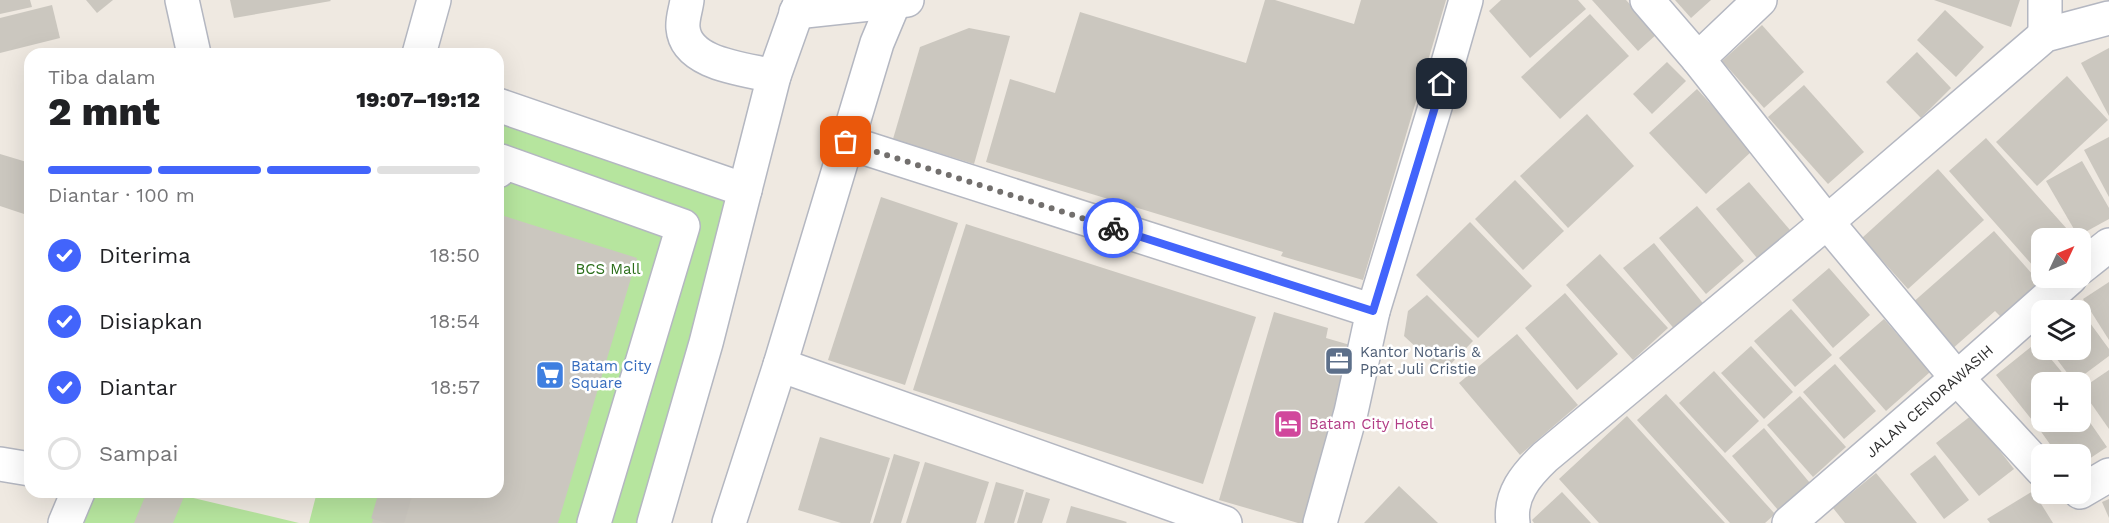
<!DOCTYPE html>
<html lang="id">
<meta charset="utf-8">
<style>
body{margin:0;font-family:"Work Sans",sans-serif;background:#f2f2f2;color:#202124;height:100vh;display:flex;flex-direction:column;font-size:22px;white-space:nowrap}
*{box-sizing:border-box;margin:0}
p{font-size:20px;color:#757577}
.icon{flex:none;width:33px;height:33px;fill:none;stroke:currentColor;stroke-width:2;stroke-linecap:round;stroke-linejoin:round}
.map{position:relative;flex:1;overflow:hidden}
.drawer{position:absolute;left:24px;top:48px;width:480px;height:450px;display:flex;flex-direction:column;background:#fff;border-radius:18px;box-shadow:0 6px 24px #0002}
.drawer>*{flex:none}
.needle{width:39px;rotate:46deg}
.controls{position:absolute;left:2031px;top:228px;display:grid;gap:12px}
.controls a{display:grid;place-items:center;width:60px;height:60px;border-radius:12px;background:#fff;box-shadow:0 6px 24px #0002;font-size:30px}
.pin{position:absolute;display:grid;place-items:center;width:51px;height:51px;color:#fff;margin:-26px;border-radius:12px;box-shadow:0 3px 9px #0006}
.courier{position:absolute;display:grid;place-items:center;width:60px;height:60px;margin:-30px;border:4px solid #4264fb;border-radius:50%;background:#fff;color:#222;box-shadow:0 2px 8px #0007}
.headline em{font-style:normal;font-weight:800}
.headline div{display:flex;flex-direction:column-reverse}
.headline{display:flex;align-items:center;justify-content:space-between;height:102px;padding:0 24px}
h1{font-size:39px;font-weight:800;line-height:45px}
.bar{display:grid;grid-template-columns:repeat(4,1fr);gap:9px 6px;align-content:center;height:72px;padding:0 24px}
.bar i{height:8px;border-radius:4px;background:#e0e0e0}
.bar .current{background:#4264fb}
.bar p{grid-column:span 4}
ol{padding:0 24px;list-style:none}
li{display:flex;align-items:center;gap:18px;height:66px}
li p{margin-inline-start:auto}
li .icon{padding:6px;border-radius:50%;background:#4264fb;color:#fff;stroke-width:4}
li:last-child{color:#757577}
li i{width:33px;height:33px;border:3px solid #e0e0e0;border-radius:50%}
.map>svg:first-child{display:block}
</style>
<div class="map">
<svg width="2109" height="523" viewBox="0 0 2109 523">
<rect width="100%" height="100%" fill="#efe9e1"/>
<!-- green -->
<g fill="#b6e59e">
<path d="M498 113 741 200 648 523H309L317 492H498Z"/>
<path d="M83 492H168L299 523H69Z"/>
</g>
<!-- building -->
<g fill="#cbc7bf">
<path d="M0 0H30L32 7 0 14Z"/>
<path d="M86 0H113L97 13Z"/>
<path d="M230 0H330L331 1 234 18Z"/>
<path d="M1265 0H1275L1354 24 1361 0H1446L1363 280 1281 256 1283 252 986 162 1010 79 1055 93 1080 12 1246 63Z"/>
<path d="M1501 0H1578L1586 9 1530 58 1489 11Z"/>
<path d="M1592 0H1626L1657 34 1638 51Z"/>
<path d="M1675 0H1711L1691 18Z"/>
<path d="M1934 0H2020L2011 27Z"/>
<path d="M52 5 60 38 0 53V18Z"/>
<path d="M1945 10 1984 47 1956 77 1917 40Z"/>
<path d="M1590 14 1629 56 1560 119 1521 77Z"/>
<path d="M1762 25 1804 72 1764 108 1722 61Z"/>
<path d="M969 28 1010 36 974 164 893 139 920 47Z"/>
<path d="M2109 48V116L2081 63Z"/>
<path d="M1917 52 1951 88 1921 118 1886 82Z"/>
<path d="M1667 62 1686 81 1652 114 1633 94Z"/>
<path d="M2067 76 2108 120 2037 186 1996 142Z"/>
<path d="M1804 85 1864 152 1828 184 1768 117Z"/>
<path d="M1697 89 1753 150 1706 194 1649 133Z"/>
<path d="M1587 114 1634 166 1568 228 1520 176Z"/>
<path d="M2109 137V197L2084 150Z"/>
<path d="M1986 138 2075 238H2042V276L1949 171Z"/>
<path d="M0 154 30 163V216L0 206Z"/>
<path d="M2082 161 2109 208V219L2078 236 2046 181Z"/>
<path d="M1938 169 1984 220 1908 289 1862 238Z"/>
<path d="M1515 180 1564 231 1523 270 1475 219Z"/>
<path d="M1749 182 1790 230 1757 258 1716 209Z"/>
<path d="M881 197 958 223 905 385 828 360Z"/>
<path d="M1697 206 1744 261 1706 294 1659 238Z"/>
<path d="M498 214 637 258 558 523H372L381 492H498Z"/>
<path d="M1470 222 1532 286 1478 338 1416 275Z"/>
<path d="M966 224 1256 317 1203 484 913 390Z"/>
<path d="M1994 231 2043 286 2004 320 1995 311 1951 350 1911 304Z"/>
<path d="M1654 243 1706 307 1676 331 1623 268Z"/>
<path d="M1600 254 1668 328 1633 360 1566 285Z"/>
<path d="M1829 268 1870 315 1833 348 1792 300Z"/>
<path d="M2109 282V340L2083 299Z"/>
<path d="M1565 293 1618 354 1577 390 1525 328Z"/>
<path d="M1427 295 1473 341 1443 372 1404 336 1408 311Z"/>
<path d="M1791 309 1832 355 1795 387 1754 341Z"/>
<path d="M1274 312 1328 328 1326 338 1357 347 1306 523H1298L1219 500Z"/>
<path d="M2082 312 2109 349V356L2074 382 2050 350H2080V314Z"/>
<path d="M1884 319 1930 372 1886 411 1839 358Z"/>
<path d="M1517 334 1578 405 1520 455 1459 383Z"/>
<path d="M2037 342 2070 382H2042V412L2032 420 1996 375Z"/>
<path d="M1751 346 1793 392 1764 419 1721 373Z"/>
<path d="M1835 364 1876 411 1844 439 1803 392Z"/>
<path d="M2109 370V429L2081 389Z"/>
<path d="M1714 371 1759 421 1725 453 1679 403Z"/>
<path d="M1666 394 1775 514 1765 523H1730L1637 420Z"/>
<path d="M1800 396 1846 447 1813 477 1767 425Z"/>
<path d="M2080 408 2107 447 2080 465V454H2057L2037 426 2044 422H2080Z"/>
<path d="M1972 415 2014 469 1979 496 1936 443Z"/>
<path d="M1627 416 1687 482 1725 523H1599L1559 479Z"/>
<path d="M1764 428 1810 483 1778 510 1732 456Z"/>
<path d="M820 437 890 458 870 523H841L798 510Z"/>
<path d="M894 454 920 462 901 523H873Z"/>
<path d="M1935 455 1969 500 1944 519 1910 474Z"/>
<path d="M925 462 989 482 976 523H906Z"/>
<path d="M1876 473 1917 523H1845L1833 508Z"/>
<path d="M996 482 1024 490 1014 523H984Z"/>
<path d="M1399 486 1438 523H1364Z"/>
<path d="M2033 491 2053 523H1990L1987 519Z"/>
<path d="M147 492H186L173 523H134Z"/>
<path d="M1026 492 1050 499 1042 523H1017Z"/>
<path d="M1562 492 1591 523H1534L1532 520Z"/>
<path d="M2109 499V518L2102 502Z"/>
<path d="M1071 506 1127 522 1126 523H1066Z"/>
</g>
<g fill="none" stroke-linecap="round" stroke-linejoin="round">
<!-- minor-tunnel -->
<path stroke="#c8c4bd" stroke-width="33" stroke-dasharray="33 16" stroke-linecap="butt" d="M387 523 396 492"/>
<!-- minor casing -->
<g stroke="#b4b7c1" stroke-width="36">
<g id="minor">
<path d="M182 0 194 54"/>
<path d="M687 0C686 9 682 19 683 28 686 65 746 69 774 76"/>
<path d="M1647 0 1698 59 1827 222 1957 378 2042 470"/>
<path d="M2045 0V35"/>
<path d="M796 12 907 0"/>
<path d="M419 54 434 0"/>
<path d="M1698 59 1760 0"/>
<path d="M498 105 745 190"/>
<path d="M846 142 1373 311"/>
<path d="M498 171 501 161 683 226 594 523"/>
<path d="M2080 268 2109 245"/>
<path d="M780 365 1225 523"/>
<path d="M0 464 30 469"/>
<path d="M2080 492 2109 475"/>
<path d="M65 523 78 492"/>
<path d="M654 523 706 343 774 76 801 0"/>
<path d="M729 523 780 365 877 43 895 0"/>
<path d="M1320 523 1351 412 1373 311 1442 84 1466 0"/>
<path d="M1513 523C1509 495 1526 475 1545 457L1827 222 2045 35 2109 18"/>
<path id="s1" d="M1789 523 1957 378 2070 278"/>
</g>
</g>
<!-- minor -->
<use href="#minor" stroke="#fff" stroke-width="33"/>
</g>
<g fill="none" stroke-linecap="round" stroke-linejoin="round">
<!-- done -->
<path stroke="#726f6d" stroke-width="6" stroke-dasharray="0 10.8" d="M846 142 1113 228"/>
<!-- route -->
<path stroke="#4264fb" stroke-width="8" d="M1113 228 1373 311 1442 84"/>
</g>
<!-- icons -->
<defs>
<g id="office-square" transform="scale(1.5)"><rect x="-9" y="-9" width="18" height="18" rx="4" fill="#5c6f8a" stroke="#fff"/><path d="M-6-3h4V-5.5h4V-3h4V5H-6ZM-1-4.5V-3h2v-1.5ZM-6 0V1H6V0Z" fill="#fff"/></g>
<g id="supermarket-square" transform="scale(1.5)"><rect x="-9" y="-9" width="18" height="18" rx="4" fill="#3f7fe0" stroke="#fff"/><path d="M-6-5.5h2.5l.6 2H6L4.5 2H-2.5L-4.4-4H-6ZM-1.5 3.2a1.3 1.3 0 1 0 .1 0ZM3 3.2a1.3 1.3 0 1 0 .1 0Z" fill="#fff"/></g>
<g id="hotel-square" transform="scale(1.5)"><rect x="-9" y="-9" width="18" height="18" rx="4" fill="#d1479c" stroke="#fff"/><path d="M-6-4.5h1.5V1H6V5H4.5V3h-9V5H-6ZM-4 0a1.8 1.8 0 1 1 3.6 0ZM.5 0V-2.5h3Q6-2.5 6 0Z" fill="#fff"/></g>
</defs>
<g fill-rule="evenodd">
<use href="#office-square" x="1339" y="361"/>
<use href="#supermarket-square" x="550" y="375"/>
<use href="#hotel-square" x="1288" y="424"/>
</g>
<g text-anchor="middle" stroke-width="5" stroke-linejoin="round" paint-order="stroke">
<!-- park labels -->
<g font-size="15" fill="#2c6e1b" stroke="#fff">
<text x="608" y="274">BCS Mall</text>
</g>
<!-- service labels -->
<g font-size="15" fill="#4e5e75" stroke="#fff" text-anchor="start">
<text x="1360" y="357">Kantor Notaris &amp;<tspan x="1360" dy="17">Ppat Juli Cristie</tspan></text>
</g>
<!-- shop labels -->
<g font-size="15" fill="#366cbe" stroke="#fff" text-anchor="start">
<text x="571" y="371">Batam City<tspan x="571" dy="17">Square</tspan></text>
</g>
<!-- street labels -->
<g font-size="15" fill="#2e2e2e" stroke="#fff">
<text dy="5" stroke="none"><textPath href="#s1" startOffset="186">JALAN CENDRAWASIH</textPath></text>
</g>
<!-- hotel labels -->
<g font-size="15" fill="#b23c85" stroke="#fff" text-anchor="start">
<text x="1309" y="429">Batam City Hotel</text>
</g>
</g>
</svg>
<div class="controls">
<a><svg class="needle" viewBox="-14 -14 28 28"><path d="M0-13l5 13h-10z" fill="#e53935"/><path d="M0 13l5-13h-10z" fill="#757577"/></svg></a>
<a><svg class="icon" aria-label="layers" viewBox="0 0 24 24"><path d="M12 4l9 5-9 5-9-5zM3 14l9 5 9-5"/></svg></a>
<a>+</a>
<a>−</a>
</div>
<div class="pin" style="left:846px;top:142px;background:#ea580c"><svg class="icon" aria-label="bag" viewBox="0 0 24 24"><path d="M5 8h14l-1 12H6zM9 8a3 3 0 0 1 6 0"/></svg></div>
<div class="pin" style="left:1442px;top:84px;background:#1f2937"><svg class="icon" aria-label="home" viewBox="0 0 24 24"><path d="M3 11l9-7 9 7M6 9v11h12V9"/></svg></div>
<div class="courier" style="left:1113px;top:228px"><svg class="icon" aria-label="bike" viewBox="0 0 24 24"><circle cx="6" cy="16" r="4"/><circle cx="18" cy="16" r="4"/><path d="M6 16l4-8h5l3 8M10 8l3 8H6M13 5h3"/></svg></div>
<section class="drawer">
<div class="headline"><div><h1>2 mnt</h1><p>Tiba dalam</p></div><em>19:07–19:12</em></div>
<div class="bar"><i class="current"></i><i class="current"></i><i class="current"></i><i></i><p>Diantar · 100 m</p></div>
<ol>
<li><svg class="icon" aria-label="check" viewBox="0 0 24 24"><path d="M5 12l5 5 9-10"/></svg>Diterima<p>18:50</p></li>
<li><svg class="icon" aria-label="check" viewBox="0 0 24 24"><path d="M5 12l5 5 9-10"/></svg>Disiapkan<p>18:54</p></li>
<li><svg class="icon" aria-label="check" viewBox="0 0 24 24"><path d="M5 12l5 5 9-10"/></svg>Diantar<p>18:57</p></li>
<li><i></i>Sampai</li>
</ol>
</section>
</div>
